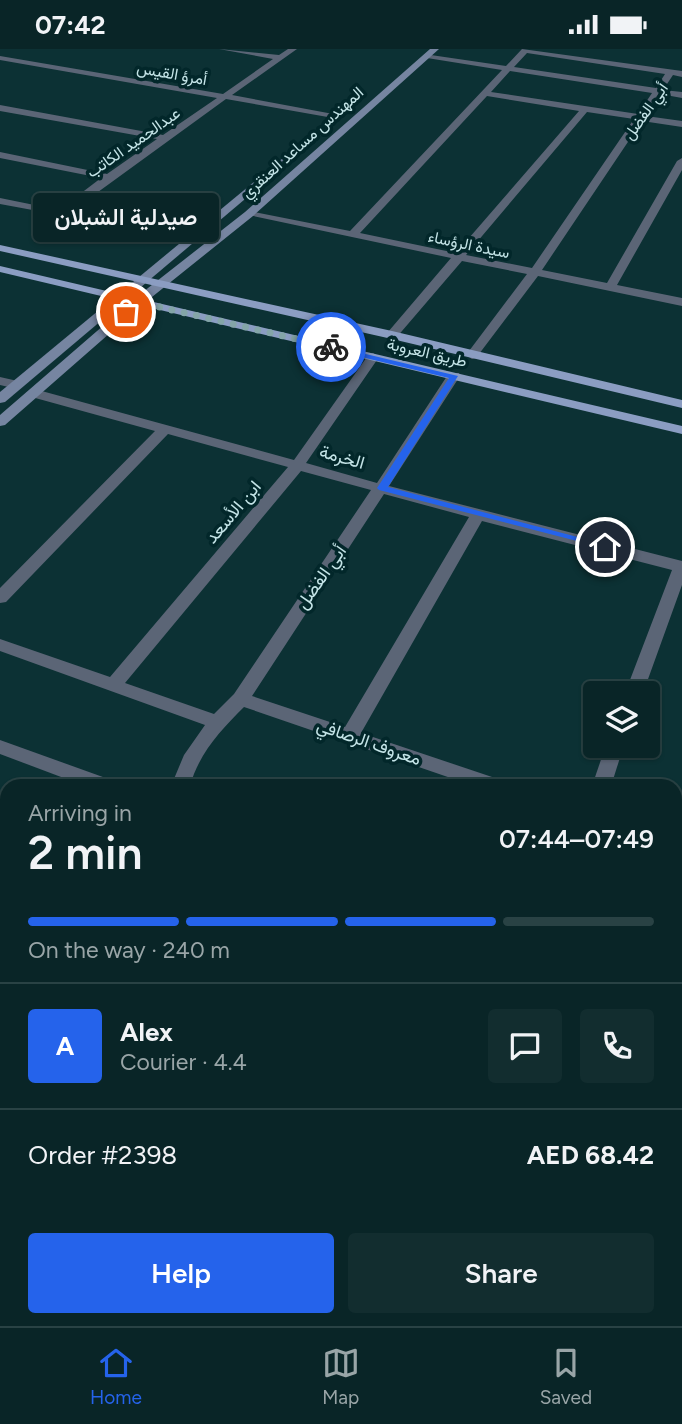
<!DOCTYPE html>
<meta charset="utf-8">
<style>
body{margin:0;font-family:Figtree,Vazirmatn,sans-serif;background:#122d2f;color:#f1f3f6;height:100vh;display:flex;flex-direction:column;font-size:26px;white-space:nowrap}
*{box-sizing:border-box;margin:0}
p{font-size:23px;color:#99a5a7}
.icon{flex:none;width:38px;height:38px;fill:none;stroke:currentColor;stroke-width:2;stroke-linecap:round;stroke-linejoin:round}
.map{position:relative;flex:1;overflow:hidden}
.panel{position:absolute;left:0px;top:730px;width:682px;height:548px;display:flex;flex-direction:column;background:#092527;border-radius:21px 21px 0 0;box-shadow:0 2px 5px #0004,0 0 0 2px #294244}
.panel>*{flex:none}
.controls{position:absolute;left:583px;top:632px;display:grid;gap:14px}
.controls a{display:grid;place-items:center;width:77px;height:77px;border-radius:7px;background:#092527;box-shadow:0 2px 5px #0004,0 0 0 2px #294244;font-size:35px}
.pin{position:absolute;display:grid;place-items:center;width:60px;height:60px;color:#fff;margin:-30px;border:4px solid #fff;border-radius:50%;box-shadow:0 2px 7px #0007}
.courier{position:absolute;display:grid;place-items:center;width:70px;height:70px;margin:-35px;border:5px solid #2563eb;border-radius:50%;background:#fff;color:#222;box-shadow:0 2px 9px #0007}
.bubble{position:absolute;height:49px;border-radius:7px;background:#092527;box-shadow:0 2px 5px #0004,0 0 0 2px #294244;font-size:23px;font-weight:600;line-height:49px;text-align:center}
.summary em{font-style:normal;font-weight:600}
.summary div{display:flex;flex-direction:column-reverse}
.summary{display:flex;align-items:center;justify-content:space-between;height:119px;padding:0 28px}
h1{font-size:46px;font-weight:600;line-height:52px}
.bar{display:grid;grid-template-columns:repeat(4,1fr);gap:10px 7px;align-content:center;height:84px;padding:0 28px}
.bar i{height:9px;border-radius:5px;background:#294244}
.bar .selected{background:#2563eb}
.bar p{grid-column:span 4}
.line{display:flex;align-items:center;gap:18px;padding:0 28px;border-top:2px solid #294244}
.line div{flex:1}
.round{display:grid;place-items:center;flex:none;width:74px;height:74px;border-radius:7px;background:#122d2f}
.cta{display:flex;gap:14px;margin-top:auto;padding:14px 28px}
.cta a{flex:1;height:80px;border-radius:7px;background:#2563eb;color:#fff;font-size:28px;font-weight:600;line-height:80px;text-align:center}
.cta a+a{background:#122d2f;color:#f1f3f6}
.status{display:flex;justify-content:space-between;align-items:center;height:49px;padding:0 35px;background:#092527;direction:ltr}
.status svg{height:19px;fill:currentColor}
.tab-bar{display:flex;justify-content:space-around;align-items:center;height:98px;border-top:2px solid #294244;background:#092527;font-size:19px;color:#99a5a7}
.tab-bar a{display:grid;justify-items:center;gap:4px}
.tab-bar .selected{color:#2563eb}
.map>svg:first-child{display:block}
</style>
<div class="status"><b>07:42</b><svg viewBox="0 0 49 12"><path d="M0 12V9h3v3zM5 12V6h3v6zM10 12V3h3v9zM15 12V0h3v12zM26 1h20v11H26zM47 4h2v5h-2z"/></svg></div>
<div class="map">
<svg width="682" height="1277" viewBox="0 0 682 1277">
<rect width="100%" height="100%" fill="#0c3134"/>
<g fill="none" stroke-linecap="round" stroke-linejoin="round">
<!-- street -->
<g fill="#5b6576" fill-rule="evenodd">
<path d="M219 0 279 6 288 0H297L232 46 344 67 339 70 226 50 65 167 0 155V149L59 161 101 129 0 109V103L107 125 157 90 0 62V56L163 86 217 49 0 11V7L223 45 273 10Z"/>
<path d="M522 0 682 22V28L673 26 663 41 682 43V49L660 45 646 67 682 72V78L642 72 542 221 607 234 677 112 682 109V121L617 236 682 249V257L538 227 476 309 472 310 466 306 527 225 462 212 396 289 392 290 386 286 388 283 451 209 244 165 249 162 350 182 502 21 427 9 424 5 506 17ZM527 4 665 25 656 39 514 18ZM510 22 652 44 638 65 491 43ZM487 47 579 62 456 204 360 184ZM587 63 634 70 532 219 466 206Z"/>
<path d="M373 304 379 308 306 414 377 434 449 324H459L460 327 389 437 682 512V536L643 644H625L672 521 482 472 361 684 504 732 506 737H474L244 658C221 681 199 704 190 737H171L184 706 205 676 0 602V590L110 628 288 418 168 385 6 553 0 554V539L155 382 28 347 26 344 33 340 38 341 294 411 369 305ZM301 422 371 441 234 645 214 665 125 634ZM384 445 469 468 345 678 252 647Z"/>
<path d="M0 328 22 333 24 336 17 340 0 336Z"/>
<path d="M0 691 114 732 116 737H85L0 705Z"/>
<path d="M606 696H624L611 737H592Z"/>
<path d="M676 789 682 791V807L676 805Z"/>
<path d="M0 832 7 835V853L0 850Z"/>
<path d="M676 917 682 919V940L676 937Z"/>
<path d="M7 1014V1044L0 1046V1017Z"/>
<path d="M676 1069 682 1071V1096L676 1093Z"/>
<path d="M46 1270H73L70 1277H44Z"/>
<path d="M379 1270H406L403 1277H377Z"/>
</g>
<!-- secondary -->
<g fill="#7685a1" fill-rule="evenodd">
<path d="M430 0H439L253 167 142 256 5 376 0 377V366L134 250 245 163Z"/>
<path d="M347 56 354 58 5 353 0 354V343Z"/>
</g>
<!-- primary -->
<g fill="#8b9dc2" fill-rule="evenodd">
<path d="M0 196 392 282 682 351V359L392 290 0 202Z"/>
<path d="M0 217 682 377V385L0 223Z"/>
</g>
</g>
<!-- route -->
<path fill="#2563eb" d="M328 296 458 327 388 438 608 496V500L379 441 377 439 449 329 328 300Z"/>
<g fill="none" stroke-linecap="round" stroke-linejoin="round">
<!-- done -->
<path stroke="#84a5a8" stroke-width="7" stroke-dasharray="0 12.6" d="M126 263 138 253 331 298"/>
</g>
<g text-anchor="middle" stroke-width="7" stroke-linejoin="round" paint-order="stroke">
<!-- far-street labels -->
<g font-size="16" fill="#c4e4e7" stroke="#02272a">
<text transform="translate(172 24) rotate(10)" y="6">أمرؤ القيس</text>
<text transform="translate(645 62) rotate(-55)" y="6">أبي الفضل</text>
<text transform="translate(133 93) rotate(-35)" y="6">عبدالحميد الكاتب</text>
<text transform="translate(302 93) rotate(-42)" y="6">المهندس مساعد العنقري</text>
<text transform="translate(469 195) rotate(12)" y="6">سيدة الرؤساء</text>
<text transform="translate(427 303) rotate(13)" y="6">طريق العروبة</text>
</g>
<!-- street labels -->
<g font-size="18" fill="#c4e4e7" stroke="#02272a">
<text transform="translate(342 408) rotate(16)" y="6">الخرمة</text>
<text transform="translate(233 463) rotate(-50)" y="6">ابن الأسعد</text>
<text transform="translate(321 528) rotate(-55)" y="6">أبي الفضل</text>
<text transform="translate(369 693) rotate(19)" y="6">معروف الرصافي</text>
</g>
</g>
</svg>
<div class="controls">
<a><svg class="icon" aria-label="layers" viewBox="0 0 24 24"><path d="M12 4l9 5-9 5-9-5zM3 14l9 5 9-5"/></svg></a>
</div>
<div class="pin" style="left:126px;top:263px;background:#ea580c"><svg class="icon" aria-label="bag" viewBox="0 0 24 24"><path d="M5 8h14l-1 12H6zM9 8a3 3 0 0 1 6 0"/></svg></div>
<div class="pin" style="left:605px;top:498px;background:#1f2937"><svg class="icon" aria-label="home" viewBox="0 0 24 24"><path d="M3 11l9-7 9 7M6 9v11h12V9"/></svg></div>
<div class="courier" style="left:331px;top:298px"><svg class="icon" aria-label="bike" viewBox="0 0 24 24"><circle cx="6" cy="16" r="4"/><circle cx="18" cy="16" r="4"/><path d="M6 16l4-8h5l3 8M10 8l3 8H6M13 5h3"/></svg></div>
<div class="bubble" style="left:33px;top:144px;width:186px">صيدلية الشبلان</div>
<section class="panel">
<div class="summary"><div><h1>2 min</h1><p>Arriving in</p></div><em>07:44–07:49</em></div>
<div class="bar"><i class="selected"></i><i class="selected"></i><i class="selected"></i><i></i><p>On the way · 240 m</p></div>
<div class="line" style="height:126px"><b class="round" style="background:#2563eb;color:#fff">A</b><div><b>Alex</b><p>Courier · 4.4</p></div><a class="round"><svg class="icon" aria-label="chat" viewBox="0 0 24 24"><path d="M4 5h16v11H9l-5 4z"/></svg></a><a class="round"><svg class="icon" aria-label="phone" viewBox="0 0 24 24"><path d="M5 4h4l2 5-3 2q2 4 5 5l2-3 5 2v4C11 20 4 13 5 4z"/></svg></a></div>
<div class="line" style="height:91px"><div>Order #2398</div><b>AED 68.42</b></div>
<div class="cta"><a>Help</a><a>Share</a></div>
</section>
</div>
<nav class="tab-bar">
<a class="selected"><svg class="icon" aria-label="home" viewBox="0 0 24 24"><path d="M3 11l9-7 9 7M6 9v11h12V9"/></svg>Home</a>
<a><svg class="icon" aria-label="map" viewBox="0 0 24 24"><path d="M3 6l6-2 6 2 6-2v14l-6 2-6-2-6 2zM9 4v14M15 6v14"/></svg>Map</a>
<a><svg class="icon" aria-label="saved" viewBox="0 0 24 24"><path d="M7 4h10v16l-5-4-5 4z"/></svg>Saved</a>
</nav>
